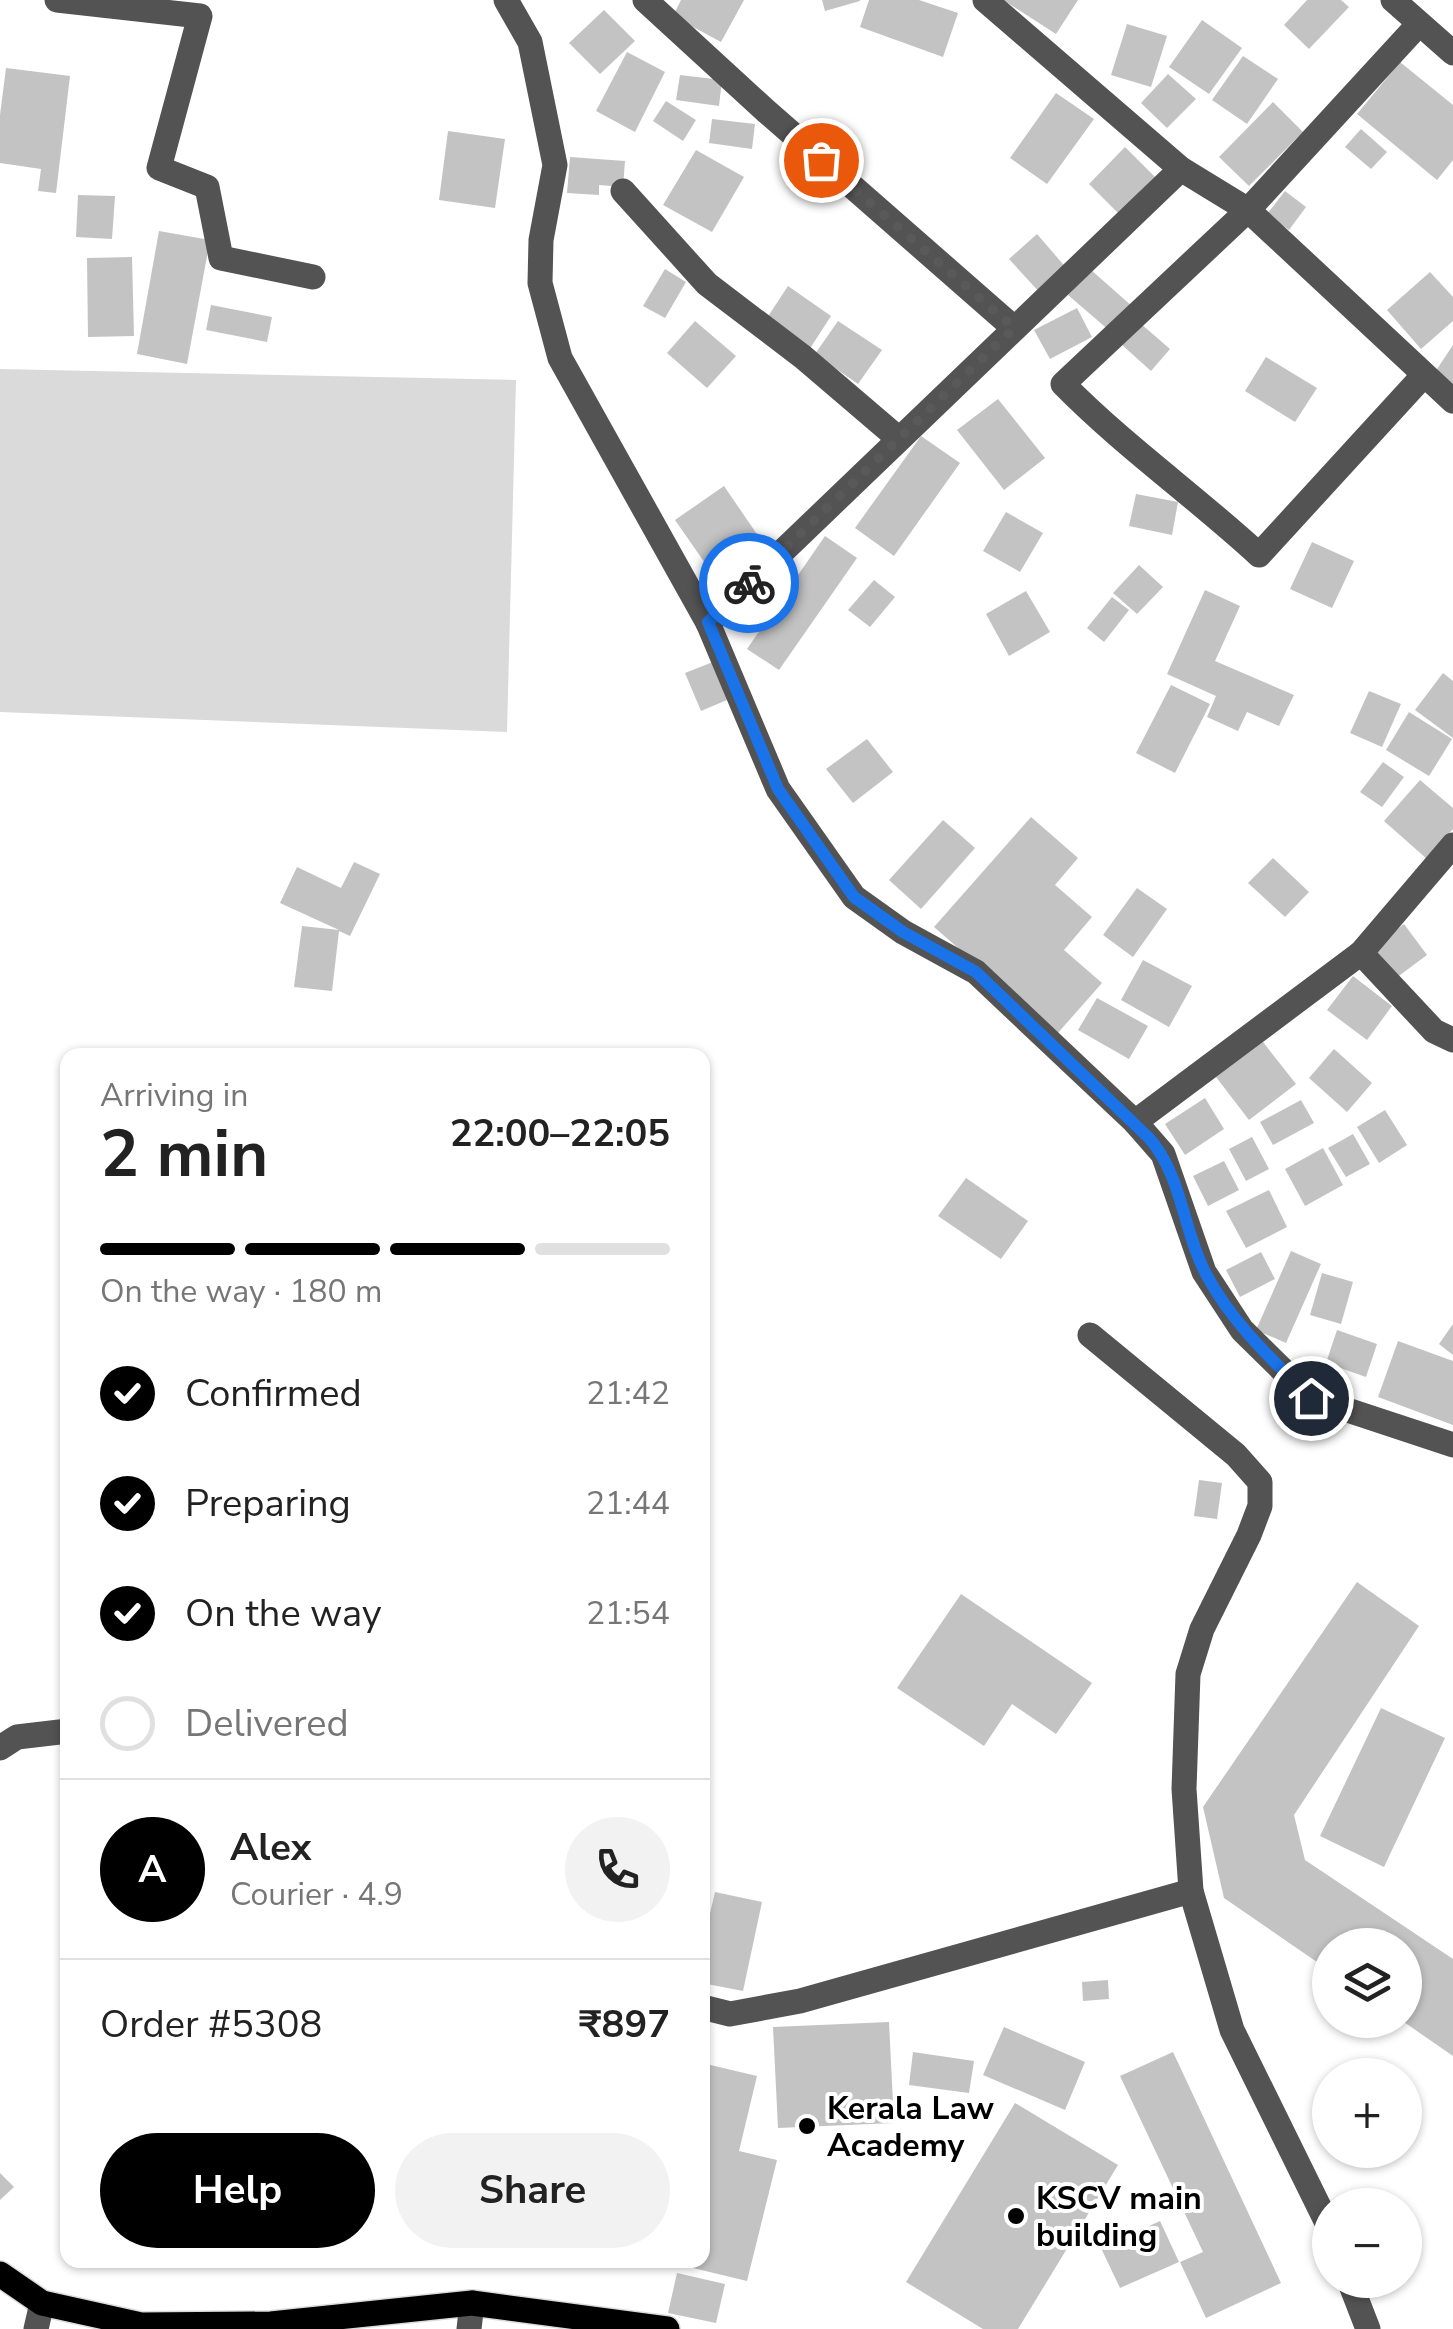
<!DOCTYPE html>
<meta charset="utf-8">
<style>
body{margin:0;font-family:"Nunito Sans",sans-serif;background:#f2f2f2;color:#222;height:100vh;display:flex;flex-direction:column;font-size:38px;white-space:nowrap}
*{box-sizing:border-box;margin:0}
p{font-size:32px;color:#767676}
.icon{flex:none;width:55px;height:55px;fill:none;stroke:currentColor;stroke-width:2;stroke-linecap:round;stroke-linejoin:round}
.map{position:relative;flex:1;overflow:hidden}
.details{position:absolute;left:60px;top:1048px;width:650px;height:1220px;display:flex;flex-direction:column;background:#fff;border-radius:20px;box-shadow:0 2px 8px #0004}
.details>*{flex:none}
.fabs{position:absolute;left:1312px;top:1928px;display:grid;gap:20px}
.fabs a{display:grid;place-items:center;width:110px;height:110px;border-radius:50%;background:#fff;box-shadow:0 2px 8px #0004;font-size:50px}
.pin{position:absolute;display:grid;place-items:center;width:85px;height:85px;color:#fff;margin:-42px;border:5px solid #fff;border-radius:50%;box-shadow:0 2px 10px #0007}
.courier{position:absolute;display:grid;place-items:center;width:100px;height:100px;margin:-50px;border:8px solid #1a73e8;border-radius:50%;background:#fff;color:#222;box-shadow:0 2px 12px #0007}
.headline em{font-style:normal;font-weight:700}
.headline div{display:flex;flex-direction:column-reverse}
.headline{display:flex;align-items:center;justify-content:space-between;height:170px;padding:0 40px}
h1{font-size:65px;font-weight:700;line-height:75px}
.bar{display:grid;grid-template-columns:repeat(4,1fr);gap:15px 10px;align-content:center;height:120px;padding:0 40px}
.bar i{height:12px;border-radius:8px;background:#e0e0e0}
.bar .on{background:#000}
.bar p{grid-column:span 4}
.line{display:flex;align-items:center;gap:25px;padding:0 40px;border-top:2px solid #e0e0e0}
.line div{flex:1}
.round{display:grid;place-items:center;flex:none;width:105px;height:105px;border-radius:52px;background:#f2f2f2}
ol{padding:0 40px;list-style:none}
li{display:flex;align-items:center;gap:30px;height:110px}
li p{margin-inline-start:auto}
li .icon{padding:10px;border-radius:50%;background:#000;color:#fff;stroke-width:4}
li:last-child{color:#767676}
li i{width:55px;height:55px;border:5px solid #e0e0e0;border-radius:50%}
.cta{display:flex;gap:20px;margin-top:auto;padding:20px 40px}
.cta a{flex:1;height:115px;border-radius:60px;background:#000;color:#fff;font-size:40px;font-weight:700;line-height:115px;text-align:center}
.cta a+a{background:#f2f2f2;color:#222}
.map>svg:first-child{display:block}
</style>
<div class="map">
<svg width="1453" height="2329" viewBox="0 0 1453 2329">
<rect width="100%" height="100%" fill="#fff"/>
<!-- green -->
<path fill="#dadada" d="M0 369 516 380 507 732 0 712Z"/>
<!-- building -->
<g fill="#c3c3c3">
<path d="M681 0H744L721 42 673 16Z"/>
<path d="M822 0H860V1L825 11Z"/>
<path d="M869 0H919L958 13 943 57 860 27Z"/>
<path d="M1003 0H1078L1056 34Z"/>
<path d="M1307 0H1341L1349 7 1309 49 1284 25Z"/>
<path d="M604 10 635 41 600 74 569 43Z"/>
<path d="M1202 20 1242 48 1209 94 1169 67Z"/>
<path d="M1127 24 1167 36 1151 87 1111 75Z"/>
<path d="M627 52 665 72 635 132 596 111Z"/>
<path d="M1243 56 1278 79 1247 124 1212 100Z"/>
<path d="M1400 62 1453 105V160L1437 180 1357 114Z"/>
<path d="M6 68 70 76 56 193 38 191 41 169 0 163V115Z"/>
<path d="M1168 74 1196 99 1167 128 1141 103Z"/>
<path d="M680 75 722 80 719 106 676 100Z"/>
<path d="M1056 93 1094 119 1047 184 1010 158Z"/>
<path d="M666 101 696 120 683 141 653 121Z"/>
<path d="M1273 102 1303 132 1249 186 1219 157Z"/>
<path d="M712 119 755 124 752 149 709 143Z"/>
<path d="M1361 129 1387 152 1371 169 1345 147Z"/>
<path d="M448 131 505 139 495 208 439 200Z"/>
<path d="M1125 147 1155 177 1119 214 1089 184Z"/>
<path d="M696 150 744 177 712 232 663 205Z"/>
<path d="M570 157 625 161 623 187 599 185V195L567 193Z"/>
<path d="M1285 191 1306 207 1289 230 1267 214Z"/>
<path d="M78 195 115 196 112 239 76 237Z"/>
<path d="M159 231 210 240 187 364 137 354Z"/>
<path d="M1037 234 1068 270 1041 294 1009 259Z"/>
<path d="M132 257 134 336 88 337 87 258Z"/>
<path d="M665 269 686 282 665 318 643 306Z"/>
<path d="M1091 270 1133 307 1111 332 1068 295Z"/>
<path d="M1430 272 1453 297V321L1421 349 1387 310Z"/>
<path d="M788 286 831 316 809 350 765 321Z"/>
<path d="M211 305 272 317 267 342 206 330Z"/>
<path d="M1077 308 1092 337 1050 359 1034 330Z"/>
<path d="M695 321 736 356 707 388 667 353Z"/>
<path d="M838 321 882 350 858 384 815 354Z"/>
<path d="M1140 323 1170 349 1151 371 1121 344Z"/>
<path d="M1453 345V384L1435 372Z"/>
<path d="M1266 357 1317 388 1295 422 1245 391Z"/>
<path d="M998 399 1045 458 1004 490 957 430Z"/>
<path d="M921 436 960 463 894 556 855 528Z"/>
<path d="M724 486 763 543 714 576 675 520Z"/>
<path d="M1136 494 1178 502 1172 535 1129 526Z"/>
<path d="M1006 512 1043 533 1020 572 983 551Z"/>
<path d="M825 536 857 558 779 670 747 649Z"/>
<path d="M1312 542 1354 561 1332 608 1290 589Z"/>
<path d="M1139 565 1163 587 1137 614 1113 593Z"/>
<path d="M874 580 895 597 870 627 848 610Z"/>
<path d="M1205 590 1240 606 1215 661 1294 695 1279 726 1247 712 1238 731 1207 717 1216 696 1167 674Z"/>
<path d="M1026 591 1050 632 1009 656 986 614Z"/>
<path d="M1112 597 1129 610 1104 642 1087 628Z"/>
<path d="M718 660 734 697 701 711 685 673Z"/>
<path d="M1443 673 1453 681V738L1415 710Z"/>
<path d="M1171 685 1210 704 1175 773 1136 753Z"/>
<path d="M1369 691 1401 704 1382 747 1350 733Z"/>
<path d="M1409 712 1452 739 1429 776 1386 750Z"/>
<path d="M867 739 893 772 853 803 826 769Z"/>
<path d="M1383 762 1404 777 1382 807 1360 792Z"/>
<path d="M1420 780 1453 808V829L1427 859 1384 821Z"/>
<path d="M1031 817 1078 858 1055 885 1092 917 1064 950 1102 983 1057 1034 934 927Z"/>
<path d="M943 820 975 848 921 909 889 880Z"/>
<path d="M1273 858 1309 892 1285 917 1248 883Z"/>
<path d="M354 862 380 874 350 936 339 931 332 991 294 987 302 926 339 930 280 903 297 867 341 888Z"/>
<path d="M1137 888 1167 909 1133 957 1103 935Z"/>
<path d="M1404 924 1427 955 1396 978 1373 948Z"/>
<path d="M1143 960 1192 986 1169 1027 1121 1000Z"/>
<path d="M1353 976 1392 1006 1367 1040 1327 1010Z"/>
<path d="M1097 998 1148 1026 1129 1059 1078 1030Z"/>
<path d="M1263 1042 1296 1084 1249 1120 1216 1077Z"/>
<path d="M1334 1049 1372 1083 1347 1112 1309 1078Z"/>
<path d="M1205 1098 1224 1129 1185 1155 1165 1124Z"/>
<path d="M1301 1100 1314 1123 1273 1145 1260 1122Z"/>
<path d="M1385 1110 1407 1145 1379 1163 1357 1127Z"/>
<path d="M1353 1134 1370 1164 1346 1177 1328 1148Z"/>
<path d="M1252 1137 1269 1169 1246 1181 1229 1149Z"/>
<path d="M1323 1148 1343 1185 1305 1206 1285 1169Z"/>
<path d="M1224 1161 1239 1190 1208 1206 1193 1176Z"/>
<path d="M966 1178 1028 1221 1001 1259 938 1216Z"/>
<path d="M1269 1190 1287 1227 1246 1248 1226 1211Z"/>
<path d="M1291 1251 1321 1264 1286 1343 1256 1330Z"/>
<path d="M1261 1252 1275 1279 1240 1297 1226 1270Z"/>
<path d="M1322 1273 1353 1282 1341 1324 1310 1315Z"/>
<path d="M1453 1324V1355L1439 1344Z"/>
<path d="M1337 1330 1377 1344 1366 1377 1326 1363Z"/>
<path d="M1398 1341 1453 1361V1425L1378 1397Z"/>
<path d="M1199 1480 1222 1483 1217 1519 1194 1516Z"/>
<path d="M1357 1582 1419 1626 1294 1815 1305 1860 1453 1959V2056L1401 2020H1405V1945H1330V1971L1224 1898 1203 1807Z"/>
<path d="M961 1594 1092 1683 1056 1734 1012 1704 984 1746 897 1688Z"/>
<path d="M1381 1708 1445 1738 1384 1867 1320 1836Z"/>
<path d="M715 1892 762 1902 743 1991 702 1983V1948Z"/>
<path d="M1108 1980 1109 1999 1083 2001 1082 1982Z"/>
<path d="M889 2022 894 2123 778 2128 773 2027Z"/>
<path d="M1004 2027 1085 2062 1065 2110 983 2075Z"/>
<path d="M913 2052 974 2061 969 2093 909 2085Z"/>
<path d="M1173 2052 1281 2283 1206 2318 1180 2262 1203 2252 1120 2076Z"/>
<path d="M702 2063 757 2076 739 2151 777 2160 747 2281 693 2268 695 2260H702Z"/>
<path d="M1015 2103 1118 2165 1018 2329H983L906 2282Z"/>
<path d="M0 2173 14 2187 0 2200Z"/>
<path d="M1160 2221 1179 2262 1120 2288 1101 2248Z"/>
<path d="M677 2273 725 2284 716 2323 668 2313Z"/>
</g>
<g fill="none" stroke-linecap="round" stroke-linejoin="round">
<!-- major casing -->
<g stroke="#dbdbdb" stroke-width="28">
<path id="major" d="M0 2274 42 2303 141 2325 271 2324 472 2303 667 2329"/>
</g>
<!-- minor -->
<g stroke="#535353" stroke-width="25">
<path d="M57 0 200 16 159 168 207 187 221 258 313 277"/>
<path d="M506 0 530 42 555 165 541 240 540 283 560 358 708 623 778 789 854 897 903 932 976 972 1135 1122 1163 1154 1204 1272 1242 1330 1311 1398 1453 1445"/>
<path d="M645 0 766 111 1014 328"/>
<path d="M985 0 1181 169 1248 210 1453 401"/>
<path d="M1393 0 1453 53"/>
<path d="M1418 25 1248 210 1063 384C1124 446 1195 496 1259 555L1423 376"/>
<path d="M623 191 707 284 803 357 899 439"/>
<path d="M708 623 1181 169"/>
<path d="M1361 953 1434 1031 1453 1040"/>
<path d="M1135 1122 1361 953 1453 845"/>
<path d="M1090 1335 1236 1455 1260 1482V1506L1249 1535 1202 1629 1188 1674 1184 1789 1191 1891 1232 2030 1330 2229"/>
<path d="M0 1748 17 1737 68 1731"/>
<path d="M702 2007 730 2014 800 2001 1191 1891"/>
<path d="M1349 2280 1368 2329"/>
<path d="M36 2329 42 2303"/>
<path d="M469 2329 472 2303"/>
</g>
<!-- major -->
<use href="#major" stroke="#000" stroke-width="25"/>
</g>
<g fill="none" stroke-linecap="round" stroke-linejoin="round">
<!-- done -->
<path stroke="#595959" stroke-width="10" stroke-dasharray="0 18" d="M749 583 1014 328 821 160"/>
<!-- route -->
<path stroke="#1a73e8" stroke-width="12" d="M749 583 708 622 778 789 854 897 903 932 976 972 1149 1138C1182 1175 1183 1231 1206 1274 1232 1323 1271 1359 1311 1398"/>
</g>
<!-- markers -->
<g fill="#000" stroke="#fff" stroke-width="4">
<circle cx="807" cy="2126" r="10"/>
<circle cx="1016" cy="2216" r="10"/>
</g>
<g text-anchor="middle" stroke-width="8" stroke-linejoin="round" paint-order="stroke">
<!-- poi labels -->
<g font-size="32" font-weight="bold" fill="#000" stroke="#fff" text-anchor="start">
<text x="827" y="2119">Kerala Law<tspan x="827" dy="37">Academy</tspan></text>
<text x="1036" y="2209">KSCV main<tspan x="1036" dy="37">building</tspan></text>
</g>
</g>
</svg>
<div class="fabs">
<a><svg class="icon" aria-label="layers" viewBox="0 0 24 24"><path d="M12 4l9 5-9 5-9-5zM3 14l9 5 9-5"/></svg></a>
<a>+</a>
<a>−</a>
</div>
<div class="pin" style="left:821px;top:160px;background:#ea580c"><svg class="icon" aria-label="bag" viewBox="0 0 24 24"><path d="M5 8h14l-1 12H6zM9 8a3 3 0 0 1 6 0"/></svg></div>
<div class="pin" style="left:1311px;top:1398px;background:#1f2937"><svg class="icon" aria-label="home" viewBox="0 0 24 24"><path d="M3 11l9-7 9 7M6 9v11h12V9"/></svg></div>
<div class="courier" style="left:749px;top:583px"><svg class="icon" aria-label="bike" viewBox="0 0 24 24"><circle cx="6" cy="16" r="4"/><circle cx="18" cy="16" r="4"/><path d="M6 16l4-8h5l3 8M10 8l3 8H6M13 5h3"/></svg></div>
<section class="details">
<div class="headline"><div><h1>2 min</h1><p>Arriving in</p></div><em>22:00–22:05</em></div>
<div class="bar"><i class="on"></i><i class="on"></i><i class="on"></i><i></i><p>On the way · 180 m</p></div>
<ol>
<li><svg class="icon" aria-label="check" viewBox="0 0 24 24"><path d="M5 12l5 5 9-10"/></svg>Confirmed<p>21:42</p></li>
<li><svg class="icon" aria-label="check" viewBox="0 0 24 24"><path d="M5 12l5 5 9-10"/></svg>Preparing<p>21:44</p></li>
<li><svg class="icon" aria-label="check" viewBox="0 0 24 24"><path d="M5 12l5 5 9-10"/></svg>On the way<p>21:54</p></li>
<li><i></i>Delivered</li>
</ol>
<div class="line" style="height:180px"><b class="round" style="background:#000;color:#fff">A</b><div><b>Alex</b><p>Courier · 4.9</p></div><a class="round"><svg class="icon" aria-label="phone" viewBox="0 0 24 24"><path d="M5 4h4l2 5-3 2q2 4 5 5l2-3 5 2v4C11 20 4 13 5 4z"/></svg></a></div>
<div class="line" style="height:130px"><div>Order #5308</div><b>₹897</b></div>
<div class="cta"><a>Help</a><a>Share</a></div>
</section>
</div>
